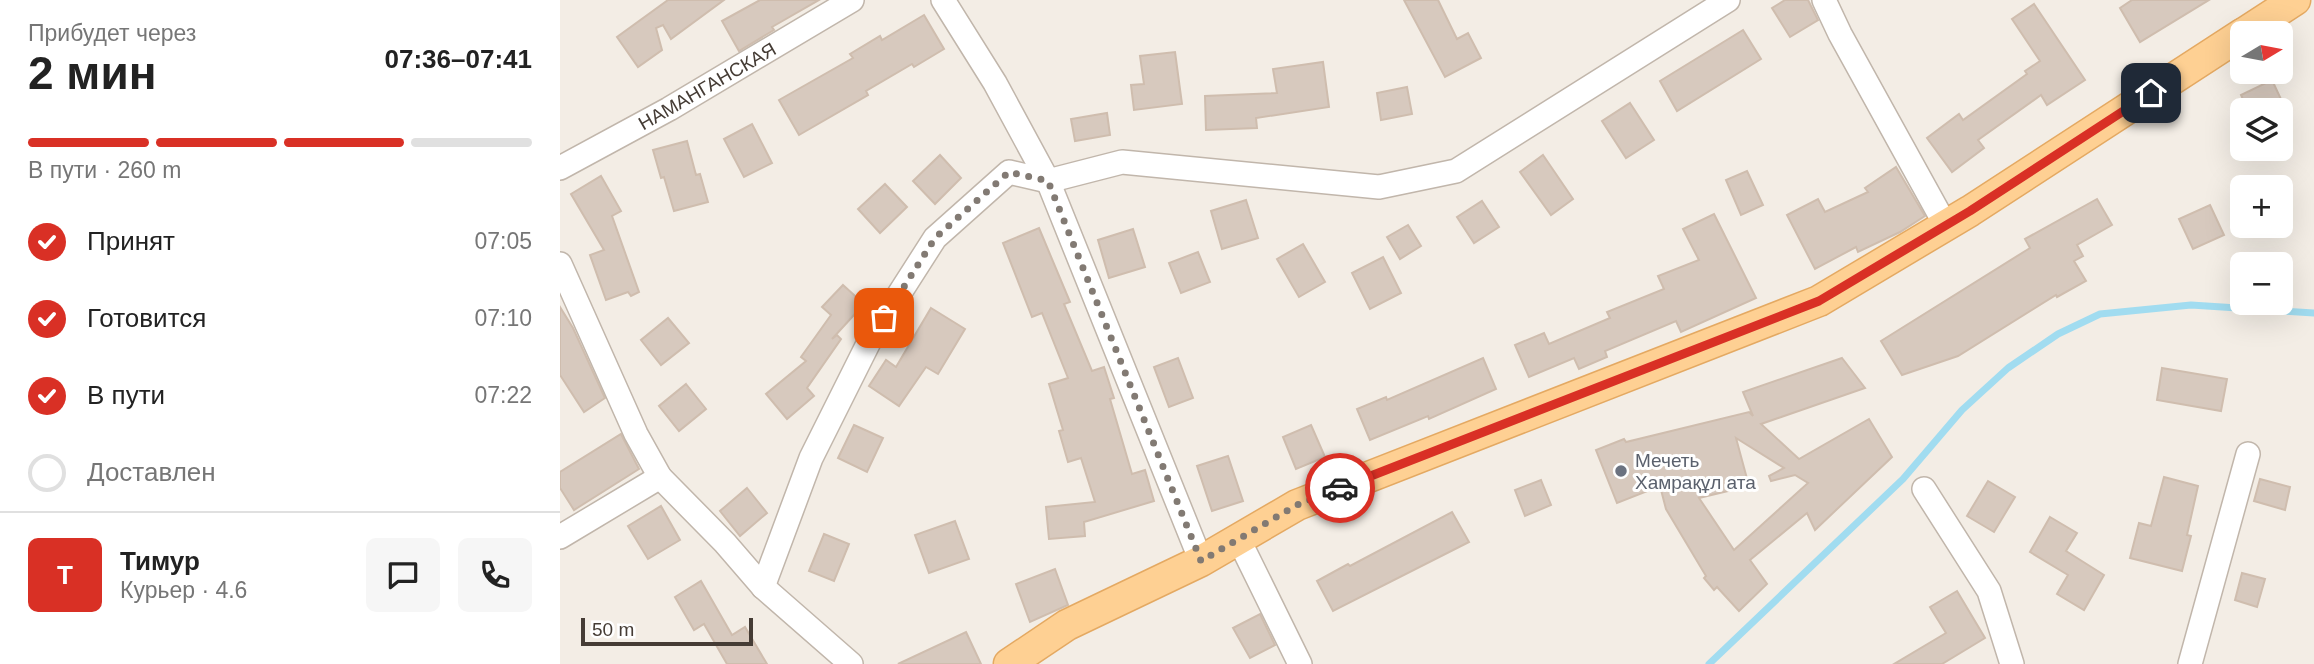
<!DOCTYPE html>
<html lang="ru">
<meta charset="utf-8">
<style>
body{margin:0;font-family:Arial,sans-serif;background:#f6f6f6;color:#222;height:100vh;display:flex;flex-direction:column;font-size:26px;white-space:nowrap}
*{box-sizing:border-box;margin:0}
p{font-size:23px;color:#767676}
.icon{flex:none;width:38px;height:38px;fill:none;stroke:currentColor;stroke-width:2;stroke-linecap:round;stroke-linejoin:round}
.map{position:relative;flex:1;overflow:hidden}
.sheet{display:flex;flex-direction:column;background:#fff;width:560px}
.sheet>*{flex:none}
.needle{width:46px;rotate:80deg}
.controls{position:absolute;left:1670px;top:21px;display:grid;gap:14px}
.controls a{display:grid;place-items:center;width:63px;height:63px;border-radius:10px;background:#fff;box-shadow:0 7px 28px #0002;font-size:35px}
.scale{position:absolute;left:21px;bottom:18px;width:172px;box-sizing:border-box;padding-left:7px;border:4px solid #453c35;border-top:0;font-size:19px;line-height:24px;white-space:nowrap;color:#453c35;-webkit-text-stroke:5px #fff;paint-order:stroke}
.pin{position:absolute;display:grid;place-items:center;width:60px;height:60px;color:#fff;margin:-30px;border-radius:14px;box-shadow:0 4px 10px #0006}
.courier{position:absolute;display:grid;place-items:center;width:70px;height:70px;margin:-35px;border:5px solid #d93025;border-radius:50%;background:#fff;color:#222;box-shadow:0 2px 9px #0007}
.summary em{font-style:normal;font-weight:700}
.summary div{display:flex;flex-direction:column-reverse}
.summary{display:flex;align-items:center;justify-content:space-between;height:119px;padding:0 28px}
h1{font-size:46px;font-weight:700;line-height:52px}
.bar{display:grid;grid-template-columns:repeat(4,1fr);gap:10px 7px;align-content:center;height:84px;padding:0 28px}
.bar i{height:9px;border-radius:5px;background:#e0e0e0}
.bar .active{background:#d93025}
.bar p{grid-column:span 4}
.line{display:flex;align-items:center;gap:18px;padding:0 28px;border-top:2px solid #e0e0e0}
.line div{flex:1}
.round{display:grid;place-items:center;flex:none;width:74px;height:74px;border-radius:10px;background:#f6f6f6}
ol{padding:0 28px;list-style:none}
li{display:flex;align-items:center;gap:21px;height:77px}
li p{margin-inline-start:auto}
li .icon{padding:7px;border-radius:50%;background:#d93025;color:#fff;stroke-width:4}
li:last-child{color:#767676}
li i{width:38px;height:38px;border:4px solid #e0e0e0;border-radius:50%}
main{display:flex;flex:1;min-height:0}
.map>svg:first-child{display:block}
</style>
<main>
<section class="sheet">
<div class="summary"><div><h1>2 мин</h1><p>Прибудет через</p></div><em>07:36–07:41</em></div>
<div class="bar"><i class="active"></i><i class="active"></i><i class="active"></i><i></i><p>В пути · 260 m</p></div>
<ol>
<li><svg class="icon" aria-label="check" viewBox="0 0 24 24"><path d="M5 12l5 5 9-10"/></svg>Принят<p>07:05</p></li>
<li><svg class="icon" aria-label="check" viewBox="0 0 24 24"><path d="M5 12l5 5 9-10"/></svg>Готовится<p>07:10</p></li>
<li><svg class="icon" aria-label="check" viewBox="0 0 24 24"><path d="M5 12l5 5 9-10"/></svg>В пути<p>07:22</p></li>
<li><i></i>Доставлен</li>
</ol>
<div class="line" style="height:126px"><b class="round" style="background:#d93025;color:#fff">Т</b><div><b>Тимур</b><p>Курьер · 4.6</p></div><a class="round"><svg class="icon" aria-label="chat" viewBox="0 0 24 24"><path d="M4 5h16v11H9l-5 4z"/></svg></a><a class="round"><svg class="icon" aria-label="phone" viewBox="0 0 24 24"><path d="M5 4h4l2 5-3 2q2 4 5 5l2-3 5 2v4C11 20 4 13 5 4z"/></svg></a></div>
</section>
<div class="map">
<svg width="1754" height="664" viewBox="0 0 1754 664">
<rect width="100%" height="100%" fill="#f3ede5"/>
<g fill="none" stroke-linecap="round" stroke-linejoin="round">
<!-- stream -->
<path stroke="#a1dcf0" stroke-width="7" d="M1149 664 1343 479 1402 410 1448 368 1498 334 1540 314 1631 305 1754 313"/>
</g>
<!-- building -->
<g fill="#d7c9be" stroke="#cfbdae" stroke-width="2" fill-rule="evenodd">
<path d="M108 0H164L111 39 103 25 96 28 102 50 78 67 57 37Z"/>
<path d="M200 0H259L212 27 214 30 179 51 162 21Z"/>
<path d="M844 0H878L897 39 908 33 921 58 885 77Z"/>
<path d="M1225 0H1248L1258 20 1230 37 1212 8Z"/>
<path d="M1572 0H1649L1580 42 1560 8Z"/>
<path d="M1474 4 1525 80 1487 105 1481 95 1418 140 1424 148 1392 172 1367 138 1399 114 1403 120 1467 74 1465 71 1480 61 1452 19Z"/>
<path d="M364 15 384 49 354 67 352 64 306 91 308 95 239 135 219 100 293 58 290 54 320 36 322 40Z"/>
<path d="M1183 30 1201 59 1117 111 1100 81Z"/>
<path d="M615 52 622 104 574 110 571 85 584 84 580 56Z"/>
<path d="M763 62 769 107 696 118 697 128 646 130 645 96 717 93 713 69Z"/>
<path d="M1712 80 1726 110H1688L1681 95Z"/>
<path d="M847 87 852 114 821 120 817 93Z"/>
<path d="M1070 103 1094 140 1066 158 1042 121Z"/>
<path d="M547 113 550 135 515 141 511 119Z"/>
<path d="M192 124 212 163 184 177 164 139Z"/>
<path d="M127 141 136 175 140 174 148 202 114 211 104 177 101 178 93 150Z"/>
<path d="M380 155 401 178 375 204 353 181Z"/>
<path d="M983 155 1013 199 991 215 960 172Z"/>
<path d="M1336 167 1365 216 1340 232 1298 252 1296 247 1255 269 1227 215 1258 199 1265 212 1308 192 1305 188Z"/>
<path d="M1187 171 1203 205 1181 215 1166 180Z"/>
<path d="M41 176 61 211 52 216 79 292 71 296 68 292 46 300 30 255 44 250 11 194Z"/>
<path d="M325 184 347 207 320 233 298 209Z"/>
<path d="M1537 199 1552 225 1517 245 1523 256 1514 261 1526 281 1497 297 1496 295 1398 356 1342 375 1321 341 1470 248 1465 239Z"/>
<path d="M686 200 698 238 662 249 651 211Z"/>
<path d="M922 201 939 227 914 243 897 217Z"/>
<path d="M1650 205 1664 235 1633 249 1619 219Z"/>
<path d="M1154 214 1196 298 1121 332 1116 321 1045 351 1047 357 1019 369 1014 358 969 377 955 345 984 333 989 344 1050 318 1047 312 1104 289 1098 276 1139 260 1123 229Z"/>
<path d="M848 225 861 246 840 259 827 237Z"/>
<path d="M479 228 510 302 504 304 532 371 544 367 554 398 550 399 572 474 585 470 594 501 524 522 525 536 489 539 486 507 535 502 521 458 508 462 499 431 503 430 489 384 508 378 482 313 472 317 443 243Z"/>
<path d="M573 229 585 267 549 278 538 240Z"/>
<path d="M743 244 765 282 739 297 717 259Z"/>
<path d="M638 252 650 282 621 293 609 263Z"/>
<path d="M823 257 841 293 810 309 792 273Z"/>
<path d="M283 285 304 304 272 339 277 335 281 339 247 388 254 396 227 419 206 394 246 361 241 357 271 315 262 307Z"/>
<path d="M0 307 13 328 45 398 24 412 0 375Z"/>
<path d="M371 308 405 329 378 374 366 367 339 406 309 386 326 360 336 367Z"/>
<path d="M108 318 129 343 101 365 81 340Z"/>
<path d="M618 358 633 398 609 407 594 367Z"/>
<path d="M923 358 936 389 869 419 868 416 810 440 797 409 826 397 827 400Z"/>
<path d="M1282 358 1305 388 1201 424 1239 459 1309 419 1332 457 1255 530 1247 513 1190 560 1207 584 1179 611 1157 587 1154 590 1144 578 1146 576 1106 509 1100 486 1057 503 1036 450 1064 439 1066 442 1189 412 1193 416 1183 392ZM1176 438 1224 468 1209 476 1211 481 1235 475 1248 483 1174 550 1139 498 1189 486Z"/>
<path d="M1602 368 1667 379 1661 411 1597 400Z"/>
<path d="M126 384 146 409 119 431 99 406Z"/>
<path d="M294 425 323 438 307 472 278 458Z"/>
<path d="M751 425 765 457 736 469 723 437Z"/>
<path d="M61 434 79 469 14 510 0 488V472Z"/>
<path d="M668 456 683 501 652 511 637 466Z"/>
<path d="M1604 477 1638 486 1627 535 1631 536 1622 571 1570 558 1579 523 1591 526Z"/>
<path d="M1700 479 1730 487 1725 510 1694 501Z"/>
<path d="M981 480 991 505 965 516 955 490Z"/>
<path d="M1428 481 1455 497 1434 532 1407 516Z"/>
<path d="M187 488 207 513 180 536 160 511Z"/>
<path d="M101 506 120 540 88 559 68 526Z"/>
<path d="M892 512 909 542 773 611 757 581 788 564 790 566Z"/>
<path d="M1490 517 1517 533 1506 551 1544 575 1524 610 1497 594 1508 575 1470 552Z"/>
<path d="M395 521 409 559 369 573 355 535Z"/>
<path d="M264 534 289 544 274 581 249 571Z"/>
<path d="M495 569 508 605 470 622 456 584Z"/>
<path d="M1682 573 1705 579 1697 607 1675 600Z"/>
<path d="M141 581 172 635 185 627 207 664H167L144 624 134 630 115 597Z"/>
<path d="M1397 591 1425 638 1382 664H1334L1386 633 1370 607Z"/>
<path d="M700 614 715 645 690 658 673 628Z"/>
<path d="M406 632 421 664H338Z"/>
</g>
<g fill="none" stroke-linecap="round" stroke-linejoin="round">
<!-- minor casing -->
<g stroke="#c1b6ab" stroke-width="26">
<g id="minor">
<path d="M383 0 435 83 488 181 641 561"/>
<path d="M1264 0 1280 34 1386 226"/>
<path d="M0 168 109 109 292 0"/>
<path d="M0 264 76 434 100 477 165 543 203 587 291 664"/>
<path d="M1364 489 1429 591 1452 664"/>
<path d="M0 537 100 477"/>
<path d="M678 538 740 664"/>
<path d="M203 587 251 458 311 338 375 238 449 172 488 181 562 162 819 187 896 171 1168 0"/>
<path d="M1630 664 1688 454"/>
</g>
</g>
<!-- major casing -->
<g stroke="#e4a962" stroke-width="33">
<g id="major">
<path d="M1684 33 1735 0"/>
<path d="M449 664 507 625 641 561 737 505 1259 301 1410 211 1682 34"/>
</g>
</g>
<!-- minor -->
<use href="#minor" stroke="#fff" stroke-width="23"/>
<!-- major -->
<use href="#major" stroke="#fed093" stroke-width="30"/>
</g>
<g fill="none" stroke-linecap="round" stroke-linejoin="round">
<!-- done -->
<path stroke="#827a73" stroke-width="7" stroke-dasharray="0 12.6" d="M324 318 375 238 449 172 488 181 641 561 737 505 780 488"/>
<!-- route -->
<path stroke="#d93025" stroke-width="9" d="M780 488 1259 301 1410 211 1591 93"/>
</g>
<!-- markers -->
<circle fill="#6b7280" stroke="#fff" stroke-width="2.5" cx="1061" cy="471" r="7"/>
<g text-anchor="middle" stroke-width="6" stroke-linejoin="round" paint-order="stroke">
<!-- street labels -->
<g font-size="19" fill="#453c35" stroke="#fff">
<text transform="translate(147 86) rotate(-30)" y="7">НАМАНГАНСКАЯ</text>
</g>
<!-- worship labels -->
<g font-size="19" fill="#5b616d" stroke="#fff" text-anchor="start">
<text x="1075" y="467">Мечеть<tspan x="1075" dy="22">Хамрақұл ата</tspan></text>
</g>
</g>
</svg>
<div class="controls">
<a><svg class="needle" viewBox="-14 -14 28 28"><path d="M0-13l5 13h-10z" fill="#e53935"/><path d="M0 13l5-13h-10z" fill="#767676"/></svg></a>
<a><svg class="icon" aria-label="layers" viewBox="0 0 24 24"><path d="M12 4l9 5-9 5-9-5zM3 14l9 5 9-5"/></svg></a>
<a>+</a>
<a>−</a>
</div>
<div class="scale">50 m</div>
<div class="pin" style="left:324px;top:318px;background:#ea580c"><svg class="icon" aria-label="bag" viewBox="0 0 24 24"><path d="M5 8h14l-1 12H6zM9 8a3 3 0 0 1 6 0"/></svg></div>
<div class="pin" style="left:1591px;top:93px;background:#1f2937"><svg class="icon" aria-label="home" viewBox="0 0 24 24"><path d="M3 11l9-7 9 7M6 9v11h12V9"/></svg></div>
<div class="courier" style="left:780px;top:488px"><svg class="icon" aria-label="car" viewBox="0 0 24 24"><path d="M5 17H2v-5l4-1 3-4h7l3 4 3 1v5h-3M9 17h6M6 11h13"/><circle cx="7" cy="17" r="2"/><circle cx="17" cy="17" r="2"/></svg></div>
</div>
</main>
